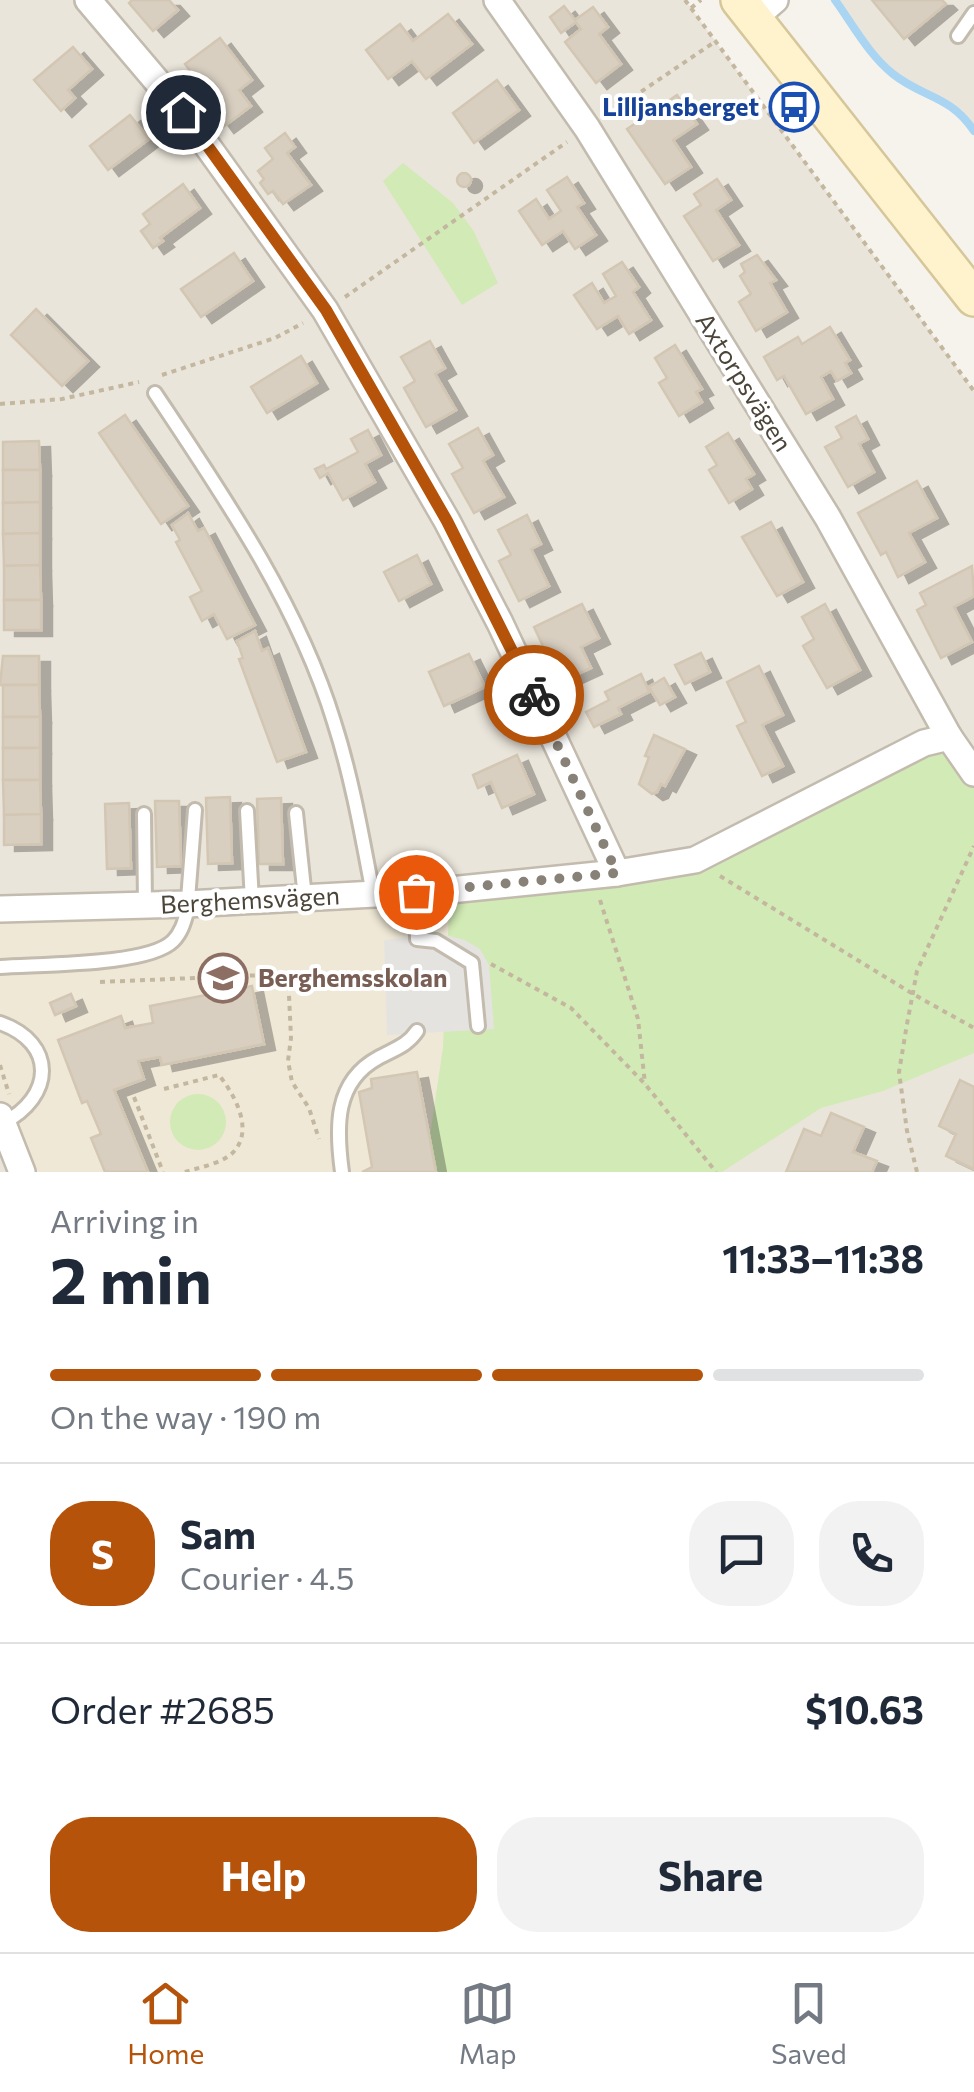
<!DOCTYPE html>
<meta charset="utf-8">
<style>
body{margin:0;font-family:Commissioner,sans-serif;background:#f2f2f3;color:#1f2937;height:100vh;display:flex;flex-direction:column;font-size:38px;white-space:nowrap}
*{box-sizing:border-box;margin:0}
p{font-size:32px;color:#747a83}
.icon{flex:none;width:55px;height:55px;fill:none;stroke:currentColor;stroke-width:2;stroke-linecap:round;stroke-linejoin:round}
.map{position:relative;height:1172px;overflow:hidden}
.panel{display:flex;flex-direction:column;background:#fff;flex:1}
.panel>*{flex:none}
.pin{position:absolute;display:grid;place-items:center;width:85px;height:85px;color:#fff;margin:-42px;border:5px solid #fff;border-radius:50%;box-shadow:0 2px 10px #0007}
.courier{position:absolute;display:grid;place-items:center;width:100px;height:100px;margin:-50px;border:8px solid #b45309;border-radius:50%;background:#fff;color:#222;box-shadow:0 2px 12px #0007}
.overview em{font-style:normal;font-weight:700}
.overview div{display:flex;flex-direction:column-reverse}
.overview{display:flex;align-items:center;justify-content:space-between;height:170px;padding:0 50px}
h1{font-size:65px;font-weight:700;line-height:75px}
.bar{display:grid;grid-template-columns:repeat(4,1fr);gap:15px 10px;align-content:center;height:120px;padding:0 50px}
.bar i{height:12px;border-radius:8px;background:#e0e1e3}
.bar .active{background:#b45309}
.bar p{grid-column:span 4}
.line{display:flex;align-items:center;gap:25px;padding:0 50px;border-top:2px solid #e0e1e3}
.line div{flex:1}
.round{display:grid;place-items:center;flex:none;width:105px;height:105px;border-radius:40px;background:#f2f2f3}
.cta{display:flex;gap:20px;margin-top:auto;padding:20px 50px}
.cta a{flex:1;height:115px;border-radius:40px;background:#b45309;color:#fff;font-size:40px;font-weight:700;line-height:115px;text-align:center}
.cta a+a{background:#f2f2f3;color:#1f2937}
.tabs{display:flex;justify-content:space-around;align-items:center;height:140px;border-top:2px solid #e0e1e3;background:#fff;font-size:28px;color:#747a83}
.tabs a{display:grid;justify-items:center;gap:5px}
.tabs .active{color:#b45309}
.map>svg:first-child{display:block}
</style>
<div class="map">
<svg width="974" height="1172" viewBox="0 0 974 1172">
<defs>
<filter id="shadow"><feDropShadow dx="11" dy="6" stdDeviation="0" flood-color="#0004"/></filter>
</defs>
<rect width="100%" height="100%" fill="#f6f3ec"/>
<!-- residential -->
<g fill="#eae5da">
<path d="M0 0H685L974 391V1172H0Z"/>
<path d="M835 0H974V131L954 106 896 77 879 61Z"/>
</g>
<!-- education -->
<path fill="#efe8d6" d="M450 890 443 1048 427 1156 434 1172H22L0 1116V909Z"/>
<!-- green -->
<g fill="#d2eab5">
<path d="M403 163 453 203 473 230 498 283 462 305 383 181Z"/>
<path d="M949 737 974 773V1053L883 1091 821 1108 722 1172H429L427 1156 443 1048 450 890 695 860Z"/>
<circle cx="198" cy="1122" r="28"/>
</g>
<!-- parking -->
<path fill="#e5e3e0" d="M441 934 465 940 480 949 489 965 494 1029 387 1035 384 940Z"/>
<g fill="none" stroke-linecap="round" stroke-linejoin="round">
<!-- stream -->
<path stroke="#a9d4f2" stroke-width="8" d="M835 0C853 25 869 55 893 74 923 98 950 95 974 131"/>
</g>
<!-- building -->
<g fill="#d8cfc1" stroke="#d3c7b4" stroke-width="2.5" filter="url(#shadow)">
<path d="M132 0H169L178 10 153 31 129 3Z"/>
<path d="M872 0H942L946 4 904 39Z"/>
<path d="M564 6 575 20 593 7 608 27 599 34 621 64 596 83 565 42 581 29 576 22 561 33 550 17Z"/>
<path d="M448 14 472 44 426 79 412 61 388 79 366 50 400 24 413 41Z"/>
<path d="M220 38 252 80 239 90 251 106 223 127 198 93 204 90 185 64Z"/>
<path d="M73 47 92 69 68 90 75 98 61 111 34 80Z"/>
<path d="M497 80 519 110 474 143 453 113Z"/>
<path d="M677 95 697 124 673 140 691 167 665 184 627 129Z"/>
<path d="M130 115 149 139 108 170 90 146Z"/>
<path d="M285 133 295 147 287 153 311 185 283 204 273 191 268 194 260 183 264 179 258 171 273 159 265 148Z"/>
<circle cx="464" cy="180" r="7"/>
<path d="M567 177 584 203 577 207 596 235 575 249 563 231 542 245 519 211 536 199 549 219 561 211 547 190Z"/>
<path d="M717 179 731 200 716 210 739 245 713 261 684 216 701 205 694 194Z"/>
<path d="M183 184 200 208 160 238 163 241 153 248 141 231 150 224 143 214Z"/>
<path d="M234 253 253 281 201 317 181 289Z"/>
<path d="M757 255 776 280 770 283 787 312 756 331 739 302 751 294 740 276 745 272 741 264Z"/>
<path d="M622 262 639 287 633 292 651 320 629 334 618 316 597 329 574 295 592 283 604 303 616 296 603 274Z"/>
<path d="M36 309 88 361 62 386 11 335Z"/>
<path d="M830 327 850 360 845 363 851 373 837 381 831 371 821 377 833 399 806 414 784 376 777 380 764 357 798 337 802 344Z"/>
<path d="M430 341 445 368 435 374 456 410 426 427 404 388 415 381 401 357Z"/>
<path d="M675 345 702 389 696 392 702 402 679 416 659 383 667 378 655 358Z"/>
<path d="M301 356 317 383 267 413 251 387Z"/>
<path d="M125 415 188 506 161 524 99 433Z"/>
<path d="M856 416 868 439 859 444 874 472 848 487 825 447 842 438 836 427Z"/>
<path d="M478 428 493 455 483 461 504 497 474 513 452 474 463 468 449 444Z"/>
<path d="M368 430 381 455 365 464 375 482 343 500 328 473 320 478 315 469 324 465 326 469 358 452 351 439Z"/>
<path d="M728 433 754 474 746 479 752 489 729 503 709 470 717 465 706 447Z"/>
<path d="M39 441 40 470H3V442Z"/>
<path d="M3 470H40V502L3 503Z"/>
<path d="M917 481 937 518 909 533 925 562 898 577 886 552 881 555 858 513Z"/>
<path d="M40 502V533L3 534V503Z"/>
<path d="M188 513 198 531 204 528 255 625 227 639 214 614 202 621 190 597 202 591 176 542 180 540 172 525Z"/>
<path d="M527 515 541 544 531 549 549 586 519 601 499 561 511 555 498 530Z"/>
<path d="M771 522 803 582 777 596 742 537Z"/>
<path d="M40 533V565L4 566 3 534Z"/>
<path d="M417 555 431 584 399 601 384 572Z"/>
<path d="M40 565 41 600H4V566Z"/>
<path d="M972 566 974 596 954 607 972 642 941 658 917 610 926 605 920 593Z"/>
<rect x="4" y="600" width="37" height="30"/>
<path d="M582 604 599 638 581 647 591 668 560 682 534 627Z"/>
<path d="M825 604 860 670 827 688 803 646 814 639 802 617Z"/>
<path d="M255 631 262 651 268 648 306 752 277 762 239 659 243 658 237 641Z"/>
<path d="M701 653 710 672 685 684 675 665Z"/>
<path d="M469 654 485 687 444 706 429 672Z"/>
<path d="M3 656H39V685H0Z"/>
<path d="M759 666 783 715 762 725 783 766 762 776 737 726 746 722 727 682Z"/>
<path d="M641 674 649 692 618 708 621 714 594 727 586 712 609 700 605 692Z"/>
<path d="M664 678 675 697 660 705 649 687Z"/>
<path d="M3 685H39L40 717H3Z"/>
<rect x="3" y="717" width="37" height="31"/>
<path d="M654 735 685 749 665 786 661 784 657 792 652 794 639 784 649 757 645 756Z"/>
<rect x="3" y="748" width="37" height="32"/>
<path d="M517 755 534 794 502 808 491 782 478 788 473 775Z"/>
<path d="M3 780H40L41 814 4 815Z"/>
<path d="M230 797 232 863 208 864 206 798Z"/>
<path d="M281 798 283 864H259L257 799Z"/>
<path d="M155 801H179L181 866 157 867Z"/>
<path d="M129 803 131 868 107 869 105 804Z"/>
<path d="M41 814V844L4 845V815Z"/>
<path d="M252 986 264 1044 162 1065 160 1057 138 1061 144 1079 114 1090 148 1172H105L91 1138 101 1134 87 1101 82 1103 58 1040 121 1016 125 1028 153 1023 150 1006Z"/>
<path d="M71 994 76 1006 55 1015 50 1003Z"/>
<path d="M417 1072 436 1172H362L372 1167 359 1092 372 1088 371 1079Z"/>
<path d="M960 1080 974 1087V1169L946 1156 956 1134 939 1126Z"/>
<path d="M831 1113 864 1127 853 1152 877 1161 872 1172H786L804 1129 821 1136Z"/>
</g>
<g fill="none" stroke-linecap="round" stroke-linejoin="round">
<!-- lane casing -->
<g stroke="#c2bbae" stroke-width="18">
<g id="lane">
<path d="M958 36 974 13"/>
<path d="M155 393C223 495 298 604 334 722 352 778 362 836 373 894"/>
<path d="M247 811 252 901"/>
<path d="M296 813 305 898"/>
<path d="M144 814 145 905"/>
<path d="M416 892 417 939 436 941 472 963 478 1026"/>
<path d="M0 967C38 964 148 966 173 941 181 933 184 923 187 912L195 810"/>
<path d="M0 1023C57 1043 54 1097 3 1123"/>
<path d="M342 1172C336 1128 334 1082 378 1058 394 1049 407 1046 417 1031"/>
</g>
</g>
<!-- street casing -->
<g stroke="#c2bbae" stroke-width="30">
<g id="street">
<path d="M88 0 183 112 325 310 447 521 500 623 617 873"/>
<path d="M497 0 587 128 828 518 949 737 974 773"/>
<path d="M753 19 775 0"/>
<path d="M0 909 187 904 450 890 617 873 695 860 924 743 949 737"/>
<path d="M0 1116 22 1172"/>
</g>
</g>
<!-- secondary casing -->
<g stroke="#d6c79b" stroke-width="40">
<path id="secondary" d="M739 0 974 298"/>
</g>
<!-- path -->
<g stroke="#c4b79f" stroke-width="4" stroke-dasharray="5 5" stroke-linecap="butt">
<path d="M685 0 974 391"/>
<path d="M691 8 701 0"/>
<path d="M608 114 716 41"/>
<path d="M345 297 567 142"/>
<path d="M162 375 275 338 303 323"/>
<path d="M0 404 62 399 139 382"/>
<path d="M720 876 913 994 974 1028"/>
<path d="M600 900 638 1019 645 1084"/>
<path d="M491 964 571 1008 645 1084 716 1172"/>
<path d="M100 982 288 974 291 1038 288 1061 292 1082 309 1108 319 1139"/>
<path d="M0 1065 9 1094"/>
<path d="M164 1089 219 1075C233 1093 253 1126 236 1149 226 1163 200 1167 185 1172"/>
<path d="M134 1097 163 1172"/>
<path d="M917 1172 907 1131 899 1072 907 1024 917 971 974 846"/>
</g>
<!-- lane -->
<use href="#lane" stroke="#fff" stroke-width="12"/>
<!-- street -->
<use href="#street" stroke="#fff" stroke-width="25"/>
<!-- secondary -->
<use href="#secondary" stroke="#fff3cd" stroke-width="35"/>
</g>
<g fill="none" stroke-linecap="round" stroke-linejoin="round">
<!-- done -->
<path stroke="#878178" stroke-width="10" stroke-dasharray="0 18" d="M416 892 617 873 534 695"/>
<!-- route -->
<path stroke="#b45309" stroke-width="12" d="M183 112 326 310 447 521 534 695"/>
</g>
<!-- icons -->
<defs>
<g id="bus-ring" transform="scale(2.5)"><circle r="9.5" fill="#fff" stroke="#1a4fb4" stroke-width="1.5"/><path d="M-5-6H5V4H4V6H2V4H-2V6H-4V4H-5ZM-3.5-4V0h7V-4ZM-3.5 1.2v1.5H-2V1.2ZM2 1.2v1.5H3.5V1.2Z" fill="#1a4fb4"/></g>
<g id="school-ring" transform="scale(2.5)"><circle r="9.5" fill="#fff" stroke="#8d6e63" stroke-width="1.5"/><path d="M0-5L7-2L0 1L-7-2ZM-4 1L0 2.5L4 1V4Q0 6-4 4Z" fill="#8d6e63"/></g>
</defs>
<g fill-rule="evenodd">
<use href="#bus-ring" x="794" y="107"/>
<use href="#school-ring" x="223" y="978"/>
</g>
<g text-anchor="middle" stroke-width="8" stroke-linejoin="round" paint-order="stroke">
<!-- transit labels -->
<g font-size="25" font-weight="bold" fill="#164399" stroke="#fff" text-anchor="end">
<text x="759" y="116">Lilljansberget</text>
</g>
<!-- street labels -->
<g font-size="25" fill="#4b4439" stroke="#fff">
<text transform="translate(744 382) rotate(58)" y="9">Axtorpsvägen</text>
<text transform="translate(250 900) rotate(-3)" y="9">Berghemsvägen</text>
</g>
<!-- education labels -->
<g font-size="25" font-weight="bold" fill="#785e54" stroke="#fff" text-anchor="start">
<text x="258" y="987">Berghemsskolan</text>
</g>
</g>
</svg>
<div class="pin" style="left:416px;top:892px;background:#ea580c"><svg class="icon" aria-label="bag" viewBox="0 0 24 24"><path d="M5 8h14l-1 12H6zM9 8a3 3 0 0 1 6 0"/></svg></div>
<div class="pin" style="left:183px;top:112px;background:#1f2937"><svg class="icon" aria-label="home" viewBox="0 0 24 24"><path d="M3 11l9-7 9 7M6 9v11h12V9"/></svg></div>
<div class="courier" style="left:534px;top:695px"><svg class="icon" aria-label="bike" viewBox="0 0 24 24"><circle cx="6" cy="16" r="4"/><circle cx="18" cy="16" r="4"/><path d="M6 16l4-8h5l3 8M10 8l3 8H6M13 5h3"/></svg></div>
</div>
<section class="panel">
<div class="overview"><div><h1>2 min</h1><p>Arriving in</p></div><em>11:33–11:38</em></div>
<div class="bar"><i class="active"></i><i class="active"></i><i class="active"></i><i></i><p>On the way · 190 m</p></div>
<div class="line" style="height:180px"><b class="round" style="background:#b45309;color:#fff">S</b><div><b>Sam</b><p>Courier · 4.5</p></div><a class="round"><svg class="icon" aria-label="chat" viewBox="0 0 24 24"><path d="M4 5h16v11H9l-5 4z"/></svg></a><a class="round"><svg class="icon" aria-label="phone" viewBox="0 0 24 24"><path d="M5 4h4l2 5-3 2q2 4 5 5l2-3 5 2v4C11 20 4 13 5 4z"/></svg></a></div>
<div class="line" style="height:130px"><div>Order #2685</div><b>$10.63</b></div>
<div class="cta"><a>Help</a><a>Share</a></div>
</section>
<nav class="tabs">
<a class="active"><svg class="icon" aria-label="home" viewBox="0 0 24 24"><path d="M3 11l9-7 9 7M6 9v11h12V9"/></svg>Home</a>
<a><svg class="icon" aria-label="map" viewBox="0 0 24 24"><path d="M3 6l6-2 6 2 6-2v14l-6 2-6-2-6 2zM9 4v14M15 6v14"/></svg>Map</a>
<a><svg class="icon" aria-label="saved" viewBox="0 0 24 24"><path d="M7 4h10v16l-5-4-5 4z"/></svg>Saved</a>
</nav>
